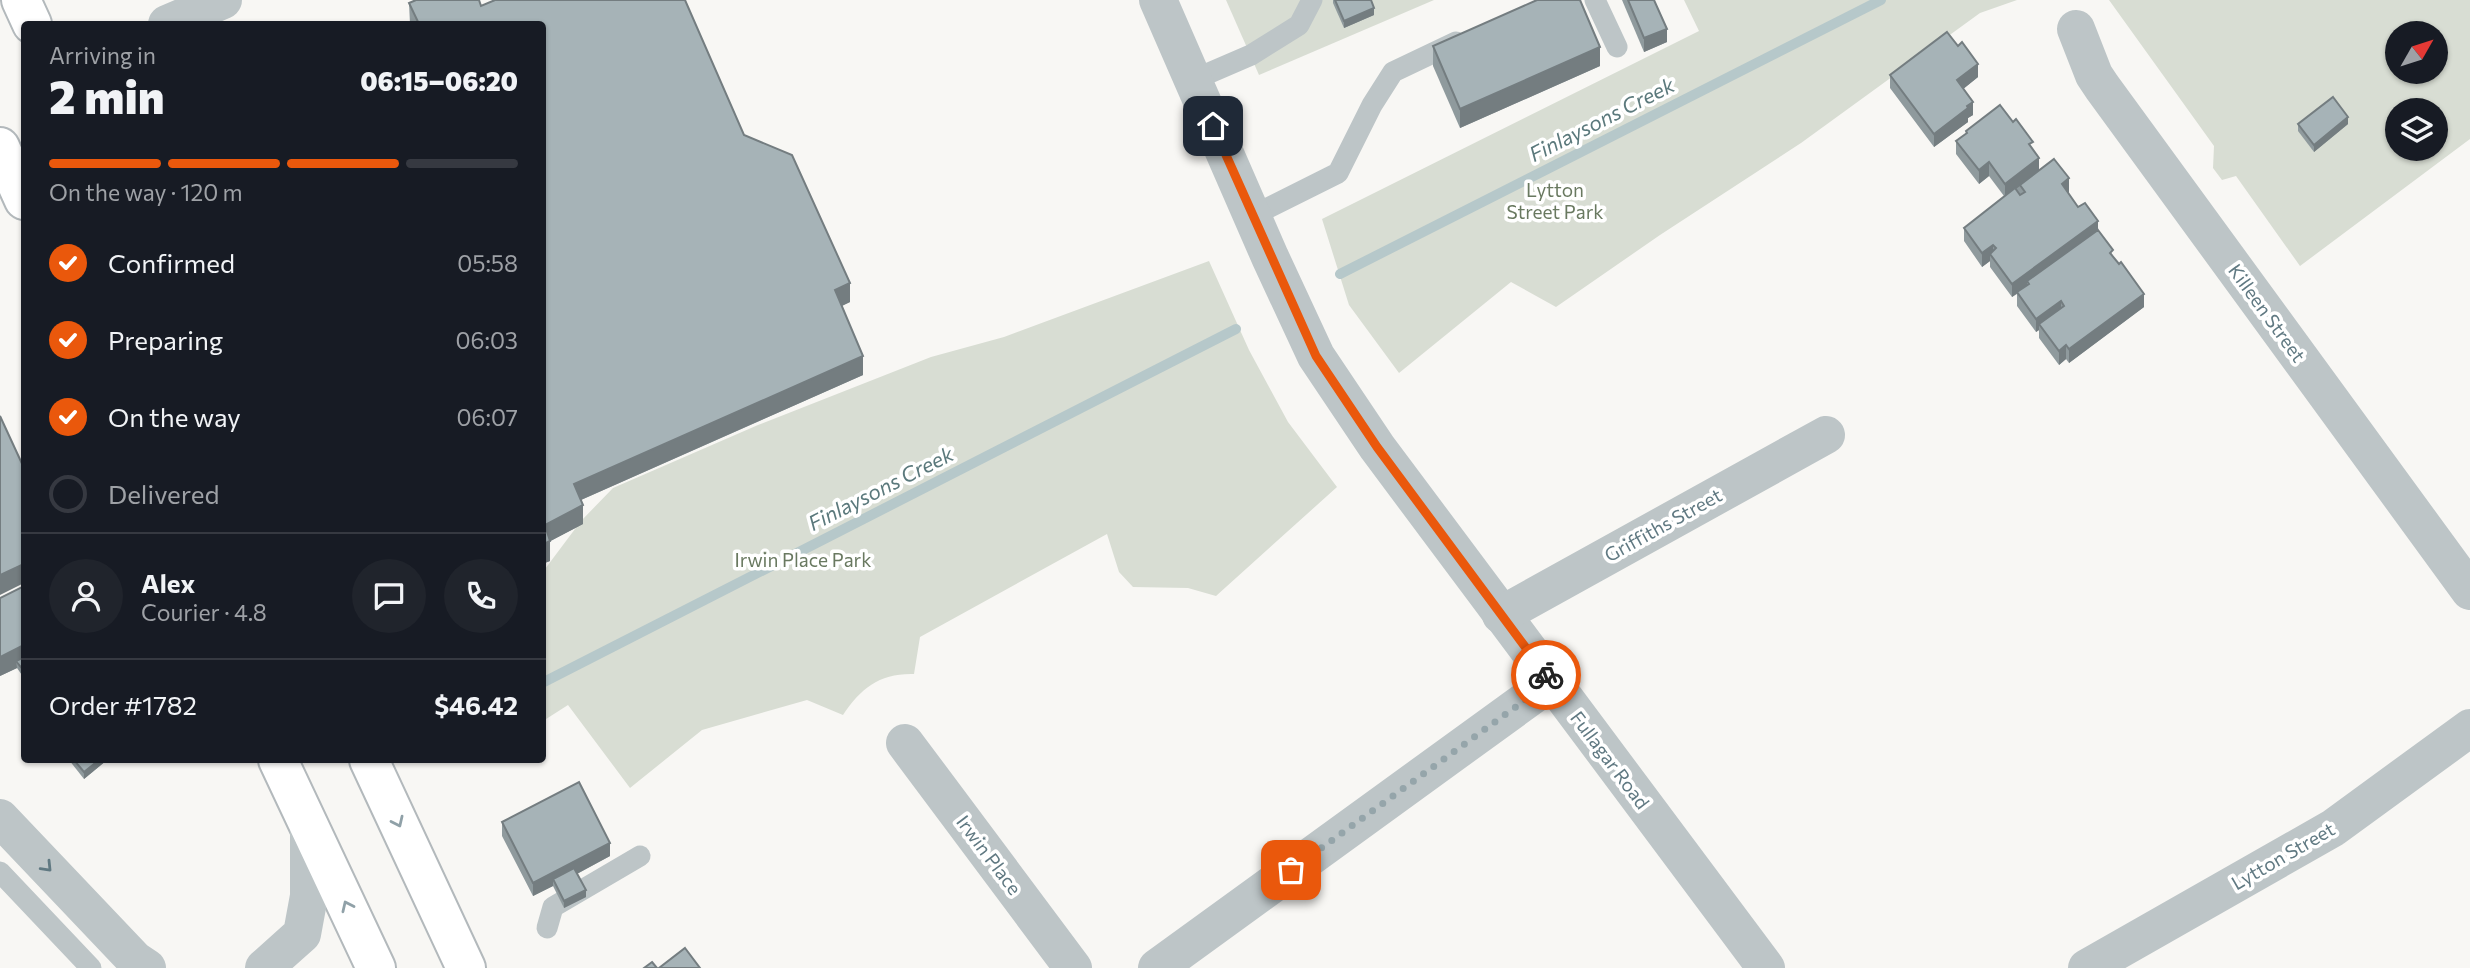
<!DOCTYPE html>
<meta charset="utf-8">
<style>
body{margin:0;font-family:Commissioner,sans-serif;background:#20242c;color:#f1f3f6;height:100vh;display:flex;flex-direction:column;font-size:26px;white-space:nowrap}
*{box-sizing:border-box;margin:0}
p{font-size:23px;color:#9ea1a6}
.icon{flex:none;width:38px;height:38px;fill:none;stroke:currentColor;stroke-width:2;stroke-linecap:round;stroke-linejoin:round}
.map{position:relative;flex:1;overflow:hidden}
.panel{position:absolute;left:21px;top:21px;width:525px;height:742px;display:flex;flex-direction:column;background:#171b24;border-radius:7px;box-shadow:0 2px 5px #0004}
.panel>*{flex:none}
.needle{width:46px;rotate:51deg}
.controls{position:absolute;left:2385px;top:21px;display:grid;gap:14px}
.controls a{display:grid;place-items:center;width:63px;height:63px;border-radius:50%;background:#171b24;box-shadow:0 2px 5px #0004;font-size:35px}
.pin{position:absolute;display:grid;place-items:center;width:60px;height:60px;color:#fff;margin:-30px;border-radius:14px;box-shadow:0 4px 10px #0006}
.courier{position:absolute;display:grid;place-items:center;width:70px;height:70px;margin:-35px;border:5px solid #ea580c;border-radius:50%;background:#fff;color:#222;box-shadow:0 2px 9px #0007}
.overview em{font-style:normal;font-weight:800}
.overview div{display:flex;flex-direction:column-reverse}
.overview{display:flex;align-items:center;justify-content:space-between;height:119px;padding:0 28px}
h1{font-size:46px;font-weight:800;line-height:52px}
.bar{display:grid;grid-template-columns:repeat(4,1fr);gap:10px 7px;align-content:center;height:84px;padding:0 28px}
.bar i{height:9px;border-radius:5px;background:#363941}
.bar .selected{background:#ea580c}
.bar p{grid-column:span 4}
.line{display:flex;align-items:center;gap:18px;padding:0 28px;border-top:2px solid #363941}
.line div{flex:1}
.round{display:grid;place-items:center;flex:none;width:74px;height:74px;border-radius:37px;background:#20242c}
ol{padding:0 28px;list-style:none}
li{display:flex;align-items:center;gap:21px;height:77px}
li p{margin-inline-start:auto}
li .icon{padding:7px;border-radius:50%;background:#ea580c;color:#fff;stroke-width:4}
li:last-child{color:#9ea1a6}
li i{width:38px;height:38px;border:4px solid #363941;border-radius:50%}
.map>svg:first-child{display:block}
</style>
<div class="map">
<svg width="2470" height="968" viewBox="0 0 2470 968">
<rect width="100%" height="100%" fill="#f8f7f4"/>
<!-- green -->
<g fill="#d8ddd3" fill-rule="evenodd">
<path d="M1226 0H1434L1259 75Z"/>
<path d="M1684 0H2017L1980 13 1801 143 1660 235 1556 307 1511 282 1399 373 1349 305 1322 219 1699 31Z"/>
<path d="M2109 0H2470V139L2300 266 2236 176 2222 180 2213 168 2214 146ZM2398 33H2436V72H2398ZM2398 110H2436V149H2398Z"/>
<path d="M1209 261 1249 350 1288 422 1337 487 1216 596 1188 588 1133 587 1119 572 1107 534 920 637 914 674C880 673 861 688 843 715L807 700 702 730 630 788 568 705 543 721 542 573 581 521 613 488 758 425 931 357 1004 337Z"/>
</g>
<g fill="none" stroke-linecap="round" stroke-linejoin="round">
<!-- stream -->
<g stroke="#b6c8ca" stroke-width="10">
<path d="M1340 274 1881 0"/>
<path d="M542 683 1236 329"/>
</g>
<!-- highway casing -->
<g stroke="#b3b9bc" stroke-width="42">
<g id="highway">
<path d="M21 0 32 24"/>
<path d="M0 147 24 200"/>
<path d="M278 760 376 968"/>
<path d="M369 760 466 968"/>
</g>
</g>
<!-- lane -->
<g stroke="#bdc5c7" stroke-width="21">
<path d="M1595 0 1617 47"/>
<path d="M1193 80 1251 55 1299 25 1312 0"/>
<path d="M1252 216 1338 173 1372 105 1393 72 1456 42"/>
<path d="M0 872 91 968"/>
<path d="M547 928 553 907 640 856"/>
</g>
<!-- street -->
<g stroke="#bdc5c7" stroke-width="38">
<path d="M1158 0 1270 257 1316 356 1377 447 1766 968"/>
<path d="M167 24 223 0"/>
<path d="M2076 29 2094 75 2102 87 2470 591"/>
<path d="M1501 615 1826 435"/>
<path d="M905 743 1073 968"/>
<path d="M0 818 135 960 147 968"/>
<path d="M264 968 302 934 309 896V826"/>
<path d="M1157 968 1551 682"/>
<path d="M2087 968 2333 828 2470 728"/>
</g>
<!-- highway -->
<use href="#highway" stroke="#fff" stroke-width="38"/>
</g>
<!-- wall -->
<g fill="#8f9a9d">
<path d="M416 0H479L481 6 495 0H685L744 135 792 155 850 283V302L842 306 863 356V375L581 500 583 505V524L550 541V561L542 564V24H410L409 3Z"/>
<path d="M1333 0H1371L1374 15 1344 28 1333 3Z"/>
<path d="M1622 0H1654L1667 42 1644 52Z"/>
<path d="M1433 46 1600 66 1460 128 1433 66Z"/>
<path d="M1890 75 1978 77 1963 89 1973 115 1968 118V122L1934 147 1890 88Z"/>
<path d="M2298 124H2348L2314 152 2298 131Z"/>
<path d="M1966 131 2033 150 2039 170 2069 192 2068 193 2078 207 2098 231 2144 307 2069 363 2066 359 2059 365 2039 338V330L2036 332 2017 306V294L2012 297 1990 267V261L1982 267 1964 241V228L2004 196 1989 176 1979 184 1956 154V141L1966 134Z"/>
<path d="M24 586V678L17 668 0 676Z"/>
<path d="M69 760H107L84 779Z"/>
<path d="M502 822 610 856 577 874 586 897 564 908 553 886 533 896 502 836Z"/>
</g>
<!-- shaded-wall -->
<g fill="#747d80">
<path d="M1374 8V15L1344 28V21Z"/>
<path d="M1667 29V42L1644 52V38Z"/>
<path d="M1600 47V66L1460 128V109Z"/>
<path d="M1978 64V77L1957 94V80Z"/>
<path d="M1973 102V115L1968 118V122L1934 147V134Z"/>
<path d="M2348 117V124L2314 152V145Z"/>
<path d="M2039 158V172L2005 197V184Z"/>
<path d="M1989 162V176L1979 184V170Z"/>
<path d="M2069 178V192L2062 197V184Z"/>
<path d="M2098 221V235L2027 281V286L2012 297V284Z"/>
<path d="M1993 245V258L1990 254V261L1982 267V253Z"/>
<path d="M850 283V302L835 309V290Z"/>
<path d="M2144 294V307L2069 363V349Z"/>
<path d="M2061 301V314L2039 324V330L2036 332V319Z"/>
<path d="M2066 345V359L2059 365V351Z"/>
<path d="M863 356V375L574 503V484Z"/>
<path d="M583 505V524L545 544V525Z"/>
<path d="M550 541V561L542 564V545Z"/>
<path d="M24 564V583L0 595V575Z"/>
<path d="M24 645V664L16 661 17 668 0 676V657Z"/>
<path d="M99 760H107L84 779V772Z"/>
<path d="M610 843V856L556 885 553 879V886L533 896V883Z"/>
<path d="M586 890V897L564 908V901Z"/>
</g>
<!-- building -->
<g fill="#a6b3b7" stroke="#747d80" stroke-width="2">
<path d="M416 0H479L481 6 495 0H685L744 135 792 155 850 283 835 290 863 356 574 484 583 505 545 525 550 541 542 545V24H419L409 3Z"/>
<path d="M1335 0H1371L1374 8 1344 21Z"/>
<path d="M1537 0H1580L1600 47 1460 109 1433 46Z"/>
<path d="M1628 0H1654L1667 29 1644 38Z"/>
<path d="M1947 32 1958 46 1962 42 1978 64 1957 80 1973 102 1967 106 1968 108 1934 134 1890 75Z"/>
<path d="M2333 97 2348 117 2314 145 2298 124Z"/>
<path d="M2000 105 2013 122 2016 119 2033 142 2029 144 2039 158 2005 184 1989 162 1979 170 1956 141 1967 133 1966 131Z"/>
<path d="M2054 159 2069 178 2062 184 2078 207 2085 203 2098 221 2012 284 1990 254 1996 248 1993 245 1982 253 1964 228 2015 188 2020 195 2025 192 2020 185Z"/>
<path d="M2098 230 2113 250 2110 253 2119 264 2121 262 2144 294 2069 349 2066 345 2059 351 2039 324 2064 306 2061 301 2036 319 2017 292 2029 284 2027 281Z"/>
<path d="M0 416 24 468V564L0 575Z"/>
<path d="M24 586V645L0 657V598Z"/>
<path d="M24 657V671L16 661Z"/>
<path d="M74 760H99L84 772Z"/>
<path d="M579 782 610 843 533 883 502 822Z"/>
<path d="M574 868 586 890 564 901 553 879Z"/>
<path d="M685 948 700 968H659Z"/>
<path d="M652 962 657 968H644Z"/>
</g>
<!-- one-way arrows -->
<defs><path id="oneway-chevron" d="M-2-3.5L2.5 0L-2 3.5" fill="none" stroke-width="1.6" stroke-linecap="round" stroke-linejoin="round" transform="scale(1.75)"/></defs>
<g stroke="#90a1a8">
<use href="#oneway-chevron" transform="translate(398 822) rotate(65)"/>
<use href="#oneway-chevron" transform="translate(347 906) rotate(-115)"/>
</g>
<use stroke="#607982" href="#oneway-chevron" transform="translate(47 867) rotate(46)"/>
<g fill="none" stroke-linecap="round" stroke-linejoin="round">
<!-- done -->
<path stroke="#95a5aa" stroke-width="7" stroke-dasharray="0 12.6" d="M1291 870 1550 682 1546 675"/>
<!-- route -->
<path stroke="#ea580c" stroke-width="9" d="M1213 126 1316 356 1377 447 1546 675"/>
</g>
<g text-anchor="middle" stroke-width="7" stroke-linejoin="round" paint-order="stroke">
<!-- park labels -->
<g font-size="19" fill="#697960" stroke="#fff">
<text x="1555" y="197">Lytton<tspan x="1555" dy="22">Street Park</tspan></text>
<text x="803" y="567">Irwin Place Park</text>
</g>
<!-- street labels -->
<g font-size="19" fill="#607982" stroke="#fff">
<text transform="translate(2267 313) rotate(54)" y="7">Killeen Street</text>
<text transform="translate(1663 525) rotate(-29)" y="7">Griffiths Street</text>
<text transform="translate(1610 760) rotate(53)" y="7">Fullagar Road</text>
<text transform="translate(989 855) rotate(53)" y="7">Irwin Place</text>
<text transform="translate(2283 856) rotate(-30)" y="7">Lytton Street</text>
</g>
<!-- water labels -->
<g font-size="21" font-style="italic" fill="#5b797c" stroke="#fff">
<text transform="translate(1602 120) rotate(-27)" y="7">Finlaysons Creek</text>
<text transform="translate(881 489) rotate(-27)" y="7">Finlaysons Creek</text>
</g>
</g>
</svg>
<div class="controls">
<a><svg class="needle" viewBox="-14 -14 28 28"><path d="M0-13l5 13h-10z" fill="#e53935"/><path d="M0 13l5-13h-10z" fill="#9ea1a6"/></svg></a>
<a><svg class="icon" aria-label="layers" viewBox="0 0 24 24"><path d="M12 4l9 5-9 5-9-5zM3 14l9 5 9-5"/></svg></a>
</div>
<div class="pin" style="left:1291px;top:870px;background:#ea580c"><svg class="icon" aria-label="bag" viewBox="0 0 24 24"><path d="M5 8h14l-1 12H6zM9 8a3 3 0 0 1 6 0"/></svg></div>
<div class="pin" style="left:1213px;top:126px;background:#1f2937"><svg class="icon" aria-label="home" viewBox="0 0 24 24"><path d="M3 11l9-7 9 7M6 9v11h12V9"/></svg></div>
<div class="courier" style="left:1546px;top:675px"><svg class="icon" aria-label="bike" viewBox="0 0 24 24"><circle cx="6" cy="16" r="4"/><circle cx="18" cy="16" r="4"/><path d="M6 16l4-8h5l3 8M10 8l3 8H6M13 5h3"/></svg></div>
<section class="panel">
<div class="overview"><div><h1>2 min</h1><p>Arriving in</p></div><em>06:15–06:20</em></div>
<div class="bar"><i class="selected"></i><i class="selected"></i><i class="selected"></i><i></i><p>On the way · 120 m</p></div>
<ol>
<li><svg class="icon" aria-label="check" viewBox="0 0 24 24"><path d="M5 12l5 5 9-10"/></svg>Confirmed<p>05:58</p></li>
<li><svg class="icon" aria-label="check" viewBox="0 0 24 24"><path d="M5 12l5 5 9-10"/></svg>Preparing<p>06:03</p></li>
<li><svg class="icon" aria-label="check" viewBox="0 0 24 24"><path d="M5 12l5 5 9-10"/></svg>On the way<p>06:07</p></li>
<li><i></i>Delivered</li>
</ol>
<div class="line" style="height:126px"><a class="round"><svg class="icon" aria-label="person" viewBox="0 0 24 24"><circle cx="12" cy="8" r="4"/><path d="M4 21q1-7 8-7t8 7"/></svg></a><div><b>Alex</b><p>Courier · 4.8</p></div><a class="round"><svg class="icon" aria-label="chat" viewBox="0 0 24 24"><path d="M4 5h16v11H9l-5 4z"/></svg></a><a class="round"><svg class="icon" aria-label="phone" viewBox="0 0 24 24"><path d="M5 4h4l2 5-3 2q2 4 5 5l2-3 5 2v4C11 20 4 13 5 4z"/></svg></a></div>
<div class="line" style="height:91px"><div>Order #1782</div><b>$46.42</b></div>
</section>
</div>
